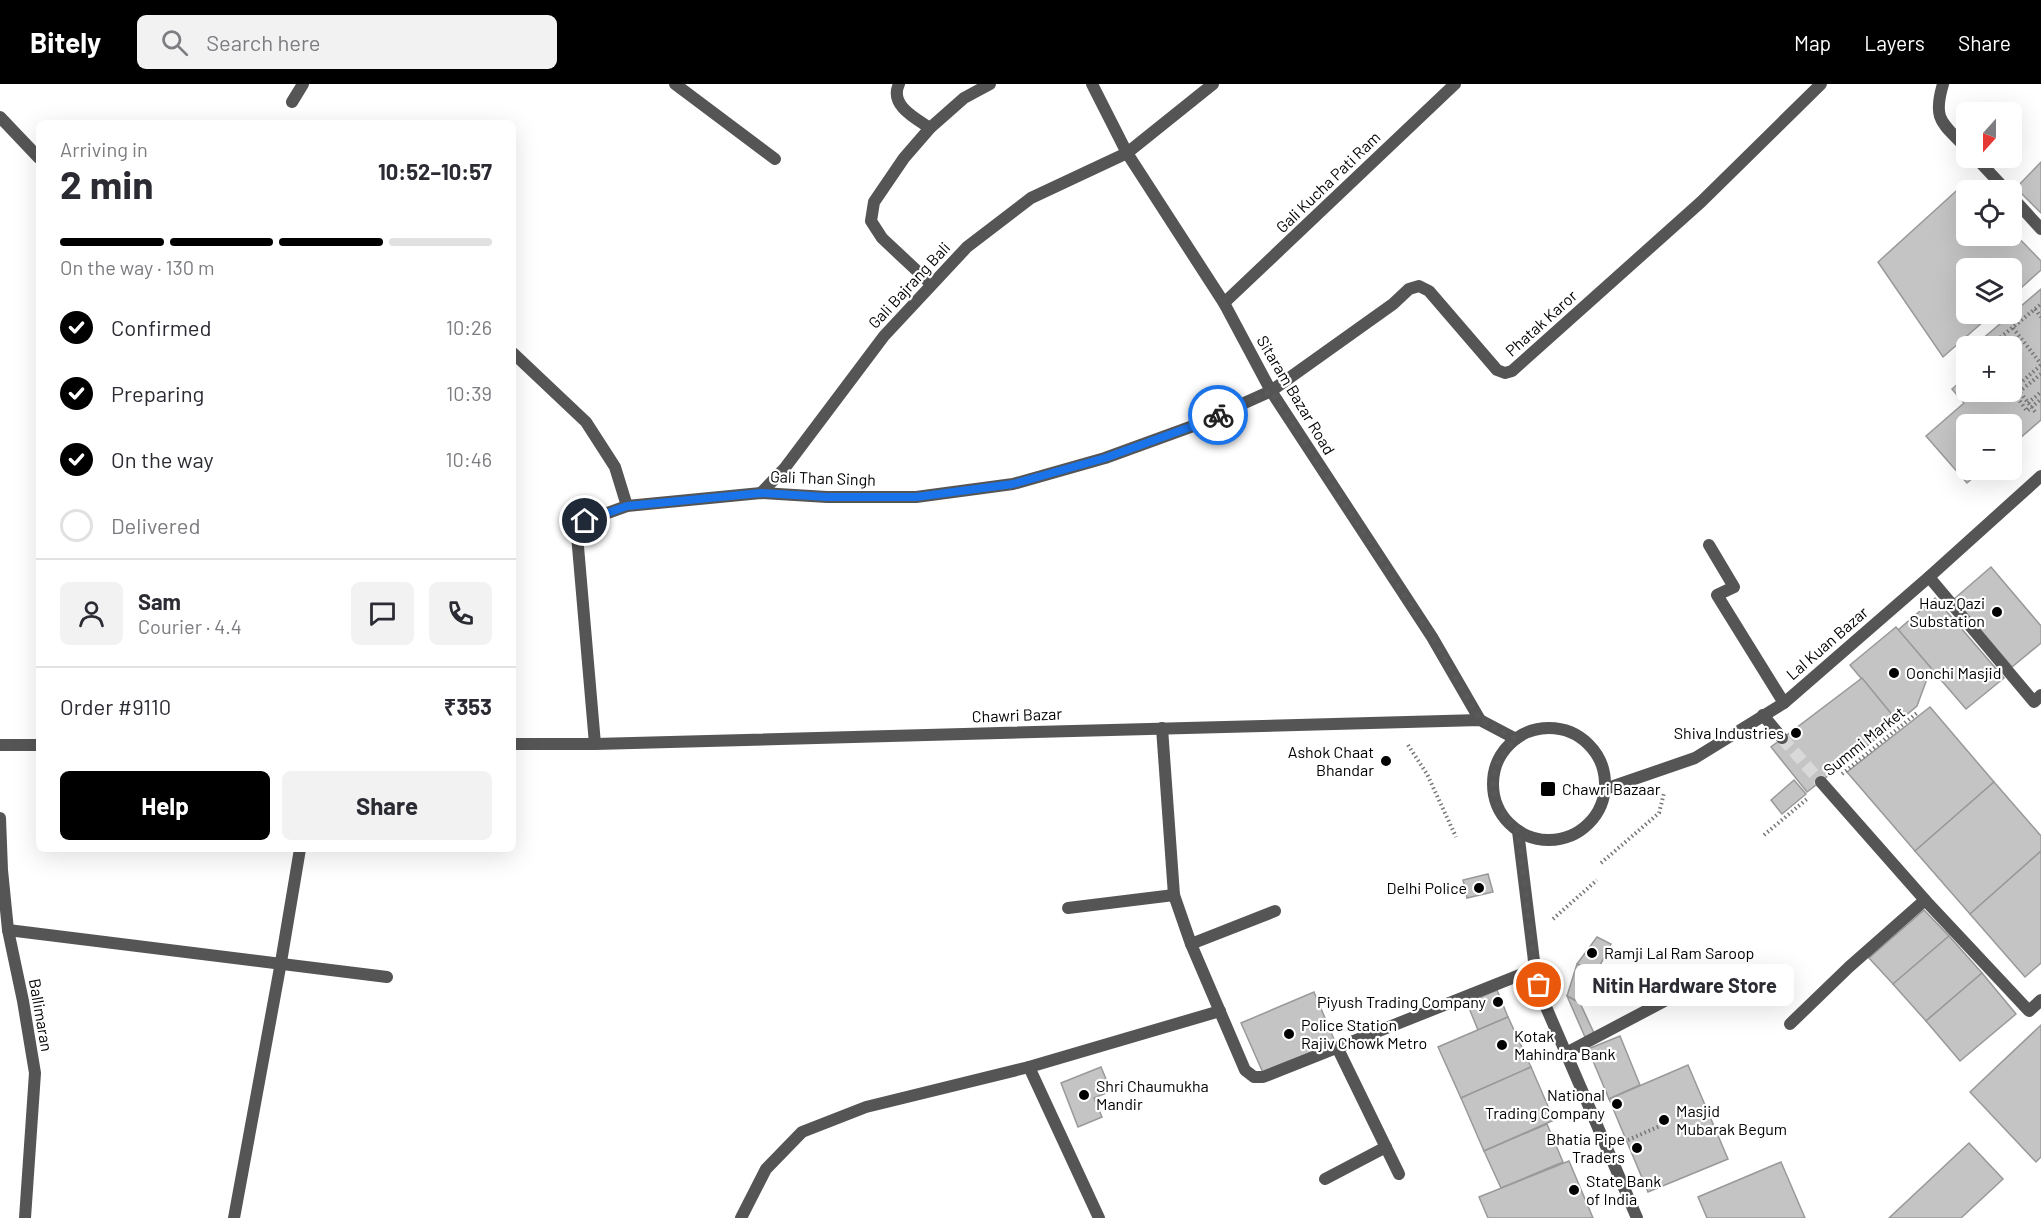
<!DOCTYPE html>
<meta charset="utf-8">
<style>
body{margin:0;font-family:Barlow,sans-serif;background:#f2f2f3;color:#2b2b33;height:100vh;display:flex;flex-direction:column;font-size:22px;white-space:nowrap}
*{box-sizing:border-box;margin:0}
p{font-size:20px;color:#7c7c81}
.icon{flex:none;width:33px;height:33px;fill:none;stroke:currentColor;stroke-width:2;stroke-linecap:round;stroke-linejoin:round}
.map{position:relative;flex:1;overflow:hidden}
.panel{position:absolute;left:36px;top:36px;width:480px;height:732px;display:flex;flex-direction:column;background:#fff;border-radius:9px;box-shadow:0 6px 24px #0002}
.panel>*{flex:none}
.needle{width:39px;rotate:201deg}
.fabs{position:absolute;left:1956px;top:18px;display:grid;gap:12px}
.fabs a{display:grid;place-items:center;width:66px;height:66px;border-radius:9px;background:#fff;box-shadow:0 6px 24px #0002;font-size:30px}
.pin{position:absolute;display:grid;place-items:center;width:51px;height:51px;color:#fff;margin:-26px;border:3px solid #fff;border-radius:50%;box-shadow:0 2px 6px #0007}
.courier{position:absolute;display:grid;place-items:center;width:60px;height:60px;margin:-30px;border:4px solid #1a73e8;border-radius:50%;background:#fff;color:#222;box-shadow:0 2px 8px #0007}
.bubble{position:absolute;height:42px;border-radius:9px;background:#fff;box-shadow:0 6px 24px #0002;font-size:20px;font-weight:700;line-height:42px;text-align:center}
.headline em{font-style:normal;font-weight:700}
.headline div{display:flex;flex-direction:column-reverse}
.headline{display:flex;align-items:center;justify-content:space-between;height:102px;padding:0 24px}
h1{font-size:39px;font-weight:700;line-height:45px}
.bar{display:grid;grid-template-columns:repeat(4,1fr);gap:9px 6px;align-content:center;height:72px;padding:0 24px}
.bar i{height:8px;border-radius:4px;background:#e1e1e2}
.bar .on{background:#000}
.bar p{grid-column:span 4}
.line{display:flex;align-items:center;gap:15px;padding:0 24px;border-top:2px solid #e1e1e2}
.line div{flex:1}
.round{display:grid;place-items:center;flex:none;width:63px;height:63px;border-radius:9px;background:#f2f2f3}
ol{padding:0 24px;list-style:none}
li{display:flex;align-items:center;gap:18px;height:66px}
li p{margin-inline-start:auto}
li .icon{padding:6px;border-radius:50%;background:#000;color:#fff;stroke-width:4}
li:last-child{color:#7c7c81}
li i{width:33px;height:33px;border:3px solid #e1e1e2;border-radius:50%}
.button{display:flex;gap:12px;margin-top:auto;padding:12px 24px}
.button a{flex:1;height:69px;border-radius:9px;background:#000;color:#fff;font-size:24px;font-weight:700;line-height:69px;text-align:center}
.button a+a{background:#f2f2f3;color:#2b2b33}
header{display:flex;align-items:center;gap:36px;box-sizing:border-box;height:84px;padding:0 30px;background:#000;color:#fff}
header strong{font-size:28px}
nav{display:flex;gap:33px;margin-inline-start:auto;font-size:21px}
.search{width:420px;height:54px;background:#f2f2f3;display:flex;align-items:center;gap:15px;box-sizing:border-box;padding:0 21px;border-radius:9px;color:#7c7c81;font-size:22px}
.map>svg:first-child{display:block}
</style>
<header>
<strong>Bitely</strong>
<div class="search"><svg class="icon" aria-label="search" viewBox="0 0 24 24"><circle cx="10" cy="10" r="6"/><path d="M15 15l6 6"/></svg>Search here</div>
<nav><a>Map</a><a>Layers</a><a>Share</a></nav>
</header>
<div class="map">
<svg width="2041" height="1134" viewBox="0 0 2041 1134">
<rect width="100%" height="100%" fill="#fff"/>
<!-- building -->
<g fill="#c4c4c4" stroke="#999" stroke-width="1.5">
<path d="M2041 78V129L2016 104Z"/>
<path d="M1965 99 1972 106H1966V152H2012V147L2041 177V186L2012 212V184H1966V230H1992L1943 273 1878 178Z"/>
<path d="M2041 205V336L2012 361V340H1966V386H1982L1967 399 1926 352 1964 319 1952 305 1966 293V308H2012V262H1974Z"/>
<path d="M1966 268V288L1957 276Z"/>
<path d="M1991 483 2041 542V559L2012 583 1954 515Z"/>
<path d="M1935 514 2004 594 1966 625 1898 546Z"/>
<path d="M1896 543 1931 584 1917 622 1898 638 1850 581Z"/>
<path d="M1862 594 1898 638 1807 708 1771 663Z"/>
<path d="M1930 623 1994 698 1915 767 1847 688Z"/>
<path d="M1794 696 1806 710 1782 730 1771 716Z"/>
<path d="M1994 698 2041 752V767L1970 830 1915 767Z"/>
<path d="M2041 767V879L2025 893 1970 830Z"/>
<path d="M1488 790 1493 808 1467 814 1463 796Z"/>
<path d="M1924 826 1949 852 1893 900 1869 874Z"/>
<path d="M1949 852 1982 889 1926 937 1893 900Z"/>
<path d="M1597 853 1611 860 1596 889 1577 880Z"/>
<path d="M1577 880 1596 889 1580 919 1567 912Z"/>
<path d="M1982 889 2016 930 1960 977 1926 937Z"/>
<path d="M1497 906 1508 933 1478 946 1467 919Z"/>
<path d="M1314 908 1336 960 1264 991 1241 939Z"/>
<path d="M1567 912 1580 919 1594 949 1585 953Z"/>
<path d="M1508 933 1531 983 1461 1014 1438 963Z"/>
<path d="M2041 941V1073L2036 1078 1970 1008Z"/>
<path d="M1620 952 1640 1001 1609 1015 1588 965Z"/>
<path d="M1688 981 1728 1075 1648 1108 1609 1015Z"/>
<path d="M1101 983 1111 1007 1094 1014 1102 1033 1078 1043 1061 999Z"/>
<path d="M1531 983 1554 1036 1484 1067 1461 1014Z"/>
<path d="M1547 1040 1563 1078 1501 1104 1484 1067Z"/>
<path d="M1969 1059 2003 1095 1961 1134H1889Z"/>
<path d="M1569 1077 1593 1134H1488L1479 1113Z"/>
<path d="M1781 1078 1805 1134H1707L1698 1113Z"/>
</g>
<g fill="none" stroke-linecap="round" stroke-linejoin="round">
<!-- minor-tunnel -->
<path stroke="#d9d9d9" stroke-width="12" stroke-dasharray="12 6" stroke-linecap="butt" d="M1782 654 1821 698"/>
<!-- path -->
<g stroke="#777" stroke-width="4" stroke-dasharray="1.5 3" stroke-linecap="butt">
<path d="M2035 225 2041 233"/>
<path d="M2013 244 2041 280"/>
<path d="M1990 262 2041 220"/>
<path d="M2012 298 2036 329"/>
<path d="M2016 303 2041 281"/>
<path d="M2012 306 2027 327 2041 315"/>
<path d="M2019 308 2041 290"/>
<path d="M2028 319 2041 308"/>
<path d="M1408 661 1427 690 1456 753"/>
<path d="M1842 690 1917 629"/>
<path d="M1764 751 1807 715"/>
<path d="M1601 779 1659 729 1664 709"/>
<path d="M1553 835 1597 796"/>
<path d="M1628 1056 1660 1042"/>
</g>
<!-- service -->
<g stroke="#555" stroke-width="12">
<path d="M1709 461 1734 503 1717 511 1784 619"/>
<path d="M1929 493 2034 618 2041 611"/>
<path d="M1068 824 1174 811"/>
<path d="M1191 860 1275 827"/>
<path d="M1337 963 1399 1090"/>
<path d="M1566 969 1674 912"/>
<path d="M1325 1095 1386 1063"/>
</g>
<!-- minor -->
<g stroke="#555" stroke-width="12">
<path d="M675 0 775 75"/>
<path d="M899 0C889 21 915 34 930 44"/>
<path d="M1092 0 1127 69 1224 219 1271 307 1432 553 1480 636"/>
<path d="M1943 0C1932 37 1943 39 1966 64"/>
<path d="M292 18 303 0"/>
<path d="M0 33 39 74"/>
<path d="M1976 74 2006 106"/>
<path d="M2012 113 2041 145"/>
<path d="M931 200 882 154 871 137 874 118 904 74 930 44 964 14 990 0"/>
<path d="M1224 219 1455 0"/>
<path d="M513 269 586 338 615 383 627 422"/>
<path d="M761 409 784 385 884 252 967 163 1031 114 1127 69 1213 0"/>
<path d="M1763 631 1782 654"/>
<path d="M1162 644 1174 811 1191 860 1245 986 1254 993H1263L1535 885"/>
<path d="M595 660 577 451 585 437 627 422 761 409 827 413H916L1013 400 1105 374 1193 342 1271 307 1393 220 1409 205 1419 202 1429 207 1497 286 1505 289 1512 287 1701 118 1821 0"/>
<path d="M1821 698 1925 816 2029 927 2041 916"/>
<path d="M0 734 2 786 8 846 23 917 35 989 25 1134"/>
<path d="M8 846 387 893"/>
<path d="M1790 940 1849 883 1925 816"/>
<path d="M1029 983 1099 1134"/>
<path d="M234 1134 281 878 300 765"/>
<path d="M741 1134 766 1085 802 1048 866 1023 1029 983 1220 927"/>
</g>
<!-- tertiary -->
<g stroke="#555" stroke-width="12">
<circle cx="1549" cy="700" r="56"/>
<path d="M513 660H595L1480 636 1516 655"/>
<path d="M0 661H39"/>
<path d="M1605 705 1695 674 1784 619 1929 493 2041 392"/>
<path d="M1518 747 1535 885 1543 916 1637 1134"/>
</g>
</g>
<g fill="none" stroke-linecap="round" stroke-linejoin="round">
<!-- done -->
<path stroke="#595959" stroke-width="6" stroke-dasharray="0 10.8" d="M1218 331 1271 307 1432 553 1480 636 1516 655C1484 687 1486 716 1518 747L1535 885 1539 901"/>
<!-- route -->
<path stroke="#1a73e8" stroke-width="8" d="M585 437 627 422 761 409 827 413H916L1013 400 1105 374 1193 342 1218 331"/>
</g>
<!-- markers -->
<g fill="#000" stroke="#fff" stroke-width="2">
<circle cx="1997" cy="528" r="6"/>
<circle cx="1894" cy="589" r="6"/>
<circle cx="1796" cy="649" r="6"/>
<circle cx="1386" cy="677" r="6"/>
<rect x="1540" y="697" width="16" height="16" rx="3"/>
<circle cx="1479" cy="804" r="6"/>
<circle cx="1592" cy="869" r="6"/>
<circle cx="1498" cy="918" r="6"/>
<circle cx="1289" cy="950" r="6"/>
<circle cx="1502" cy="961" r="6"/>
<circle cx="1084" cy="1011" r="6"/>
<circle cx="1617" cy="1020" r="6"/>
<circle cx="1664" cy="1036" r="6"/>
<circle cx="1637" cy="1064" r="6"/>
<circle cx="1574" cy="1106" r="6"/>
</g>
<g text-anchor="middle" stroke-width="4.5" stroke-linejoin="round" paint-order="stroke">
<!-- street labels -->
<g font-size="16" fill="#000" stroke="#fff">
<text transform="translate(1328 98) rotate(-44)" y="6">Gali Kucha Pati Ram</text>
<text transform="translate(909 201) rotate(-47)" y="6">Gali Bajrang Bali</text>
<text transform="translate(1541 239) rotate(-42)" y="6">Phatak Karor</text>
<text transform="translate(1296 311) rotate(59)" y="6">Sitaram Bazar Road</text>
<text transform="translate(823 394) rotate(2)" y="6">Gali Than Singh</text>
<text transform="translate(1827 559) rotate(-41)" y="6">Lal Kuan Bazar</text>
<text transform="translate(1017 631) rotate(-2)" y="6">Chawri Bazar</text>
<text transform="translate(1864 657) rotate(-39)" y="6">Summi Market</text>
<text transform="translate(41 931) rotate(80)" y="6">Ballimaran</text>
</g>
<!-- poi labels -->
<g font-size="16" fill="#000" stroke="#fff" text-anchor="start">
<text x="1985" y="525" text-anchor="end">Hauz Qazi<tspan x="1985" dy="18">Substation</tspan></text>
<text x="1906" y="595">Oonchi Masjid</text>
<text x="1784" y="655" text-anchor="end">Shiva Industries</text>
<text x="1374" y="674" text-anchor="end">Ashok Chaat<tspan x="1374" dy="18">Bhandar</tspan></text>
<text x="1562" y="711">Chawri Bazaar</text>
<text x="1467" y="810" text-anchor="end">Delhi Police</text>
<text x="1604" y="875">Ramji Lal Ram Saroop</text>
<text x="1486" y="924" text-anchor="end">Piyush Trading Company</text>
<text x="1301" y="947">Police Station<tspan x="1301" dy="18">Rajiv Chowk Metro</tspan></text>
<text x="1514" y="958">Kotak<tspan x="1514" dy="18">Mahindra Bank</tspan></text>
<text x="1096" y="1008">Shri Chaumukha<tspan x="1096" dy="18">Mandir</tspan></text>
<text x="1605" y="1017" text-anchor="end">National<tspan x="1605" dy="18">Trading Company</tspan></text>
<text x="1676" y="1033">Masjid<tspan x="1676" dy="18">Mubarak Begum</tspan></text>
<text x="1625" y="1061" text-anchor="end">Bhatia Pipe<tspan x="1625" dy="18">Traders</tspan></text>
<text x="1586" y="1103">State Bank<tspan x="1586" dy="18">of India</tspan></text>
</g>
</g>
</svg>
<div class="fabs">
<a><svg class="needle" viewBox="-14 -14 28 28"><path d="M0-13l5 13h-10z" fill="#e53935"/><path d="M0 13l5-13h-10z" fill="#7c7c81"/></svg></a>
<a><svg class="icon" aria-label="locate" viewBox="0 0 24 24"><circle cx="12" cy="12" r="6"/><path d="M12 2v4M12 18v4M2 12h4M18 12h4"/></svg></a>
<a><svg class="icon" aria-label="layers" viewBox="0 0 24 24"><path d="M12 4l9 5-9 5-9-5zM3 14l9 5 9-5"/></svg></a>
<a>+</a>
<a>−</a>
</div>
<div class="pin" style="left:1539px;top:901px;background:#ea580c"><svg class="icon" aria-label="bag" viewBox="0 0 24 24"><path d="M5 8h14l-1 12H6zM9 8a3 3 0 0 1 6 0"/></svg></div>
<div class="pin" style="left:585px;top:437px;background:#1f2937"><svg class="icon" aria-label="home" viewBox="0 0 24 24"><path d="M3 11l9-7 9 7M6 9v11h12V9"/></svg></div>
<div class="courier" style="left:1218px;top:331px"><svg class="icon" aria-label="bike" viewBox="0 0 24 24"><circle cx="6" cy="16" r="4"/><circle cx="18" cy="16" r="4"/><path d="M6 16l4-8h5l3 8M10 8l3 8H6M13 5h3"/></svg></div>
<div class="bubble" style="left:1575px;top:880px;width:219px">Nitin Hardware Store</div>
<section class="panel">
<div class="headline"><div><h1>2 min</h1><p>Arriving in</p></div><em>10:52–10:57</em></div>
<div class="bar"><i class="on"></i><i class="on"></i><i class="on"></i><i></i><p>On the way · 130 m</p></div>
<ol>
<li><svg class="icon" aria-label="check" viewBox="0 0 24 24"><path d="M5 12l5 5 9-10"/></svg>Confirmed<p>10:26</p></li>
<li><svg class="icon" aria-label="check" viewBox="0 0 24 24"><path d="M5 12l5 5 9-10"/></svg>Preparing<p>10:39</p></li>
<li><svg class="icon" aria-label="check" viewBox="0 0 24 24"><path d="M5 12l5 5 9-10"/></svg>On the way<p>10:46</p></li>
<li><i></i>Delivered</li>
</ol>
<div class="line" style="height:108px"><a class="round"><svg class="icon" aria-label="person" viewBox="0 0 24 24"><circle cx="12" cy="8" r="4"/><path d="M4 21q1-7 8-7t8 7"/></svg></a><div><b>Sam</b><p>Courier · 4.4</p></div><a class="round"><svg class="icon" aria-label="chat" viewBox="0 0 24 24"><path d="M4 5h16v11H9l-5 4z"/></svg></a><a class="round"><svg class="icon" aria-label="phone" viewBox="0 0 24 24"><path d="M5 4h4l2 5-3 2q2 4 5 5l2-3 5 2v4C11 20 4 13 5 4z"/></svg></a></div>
<div class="line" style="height:78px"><div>Order #9110</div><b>₹353</b></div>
<div class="button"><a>Help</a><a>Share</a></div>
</section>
</div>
